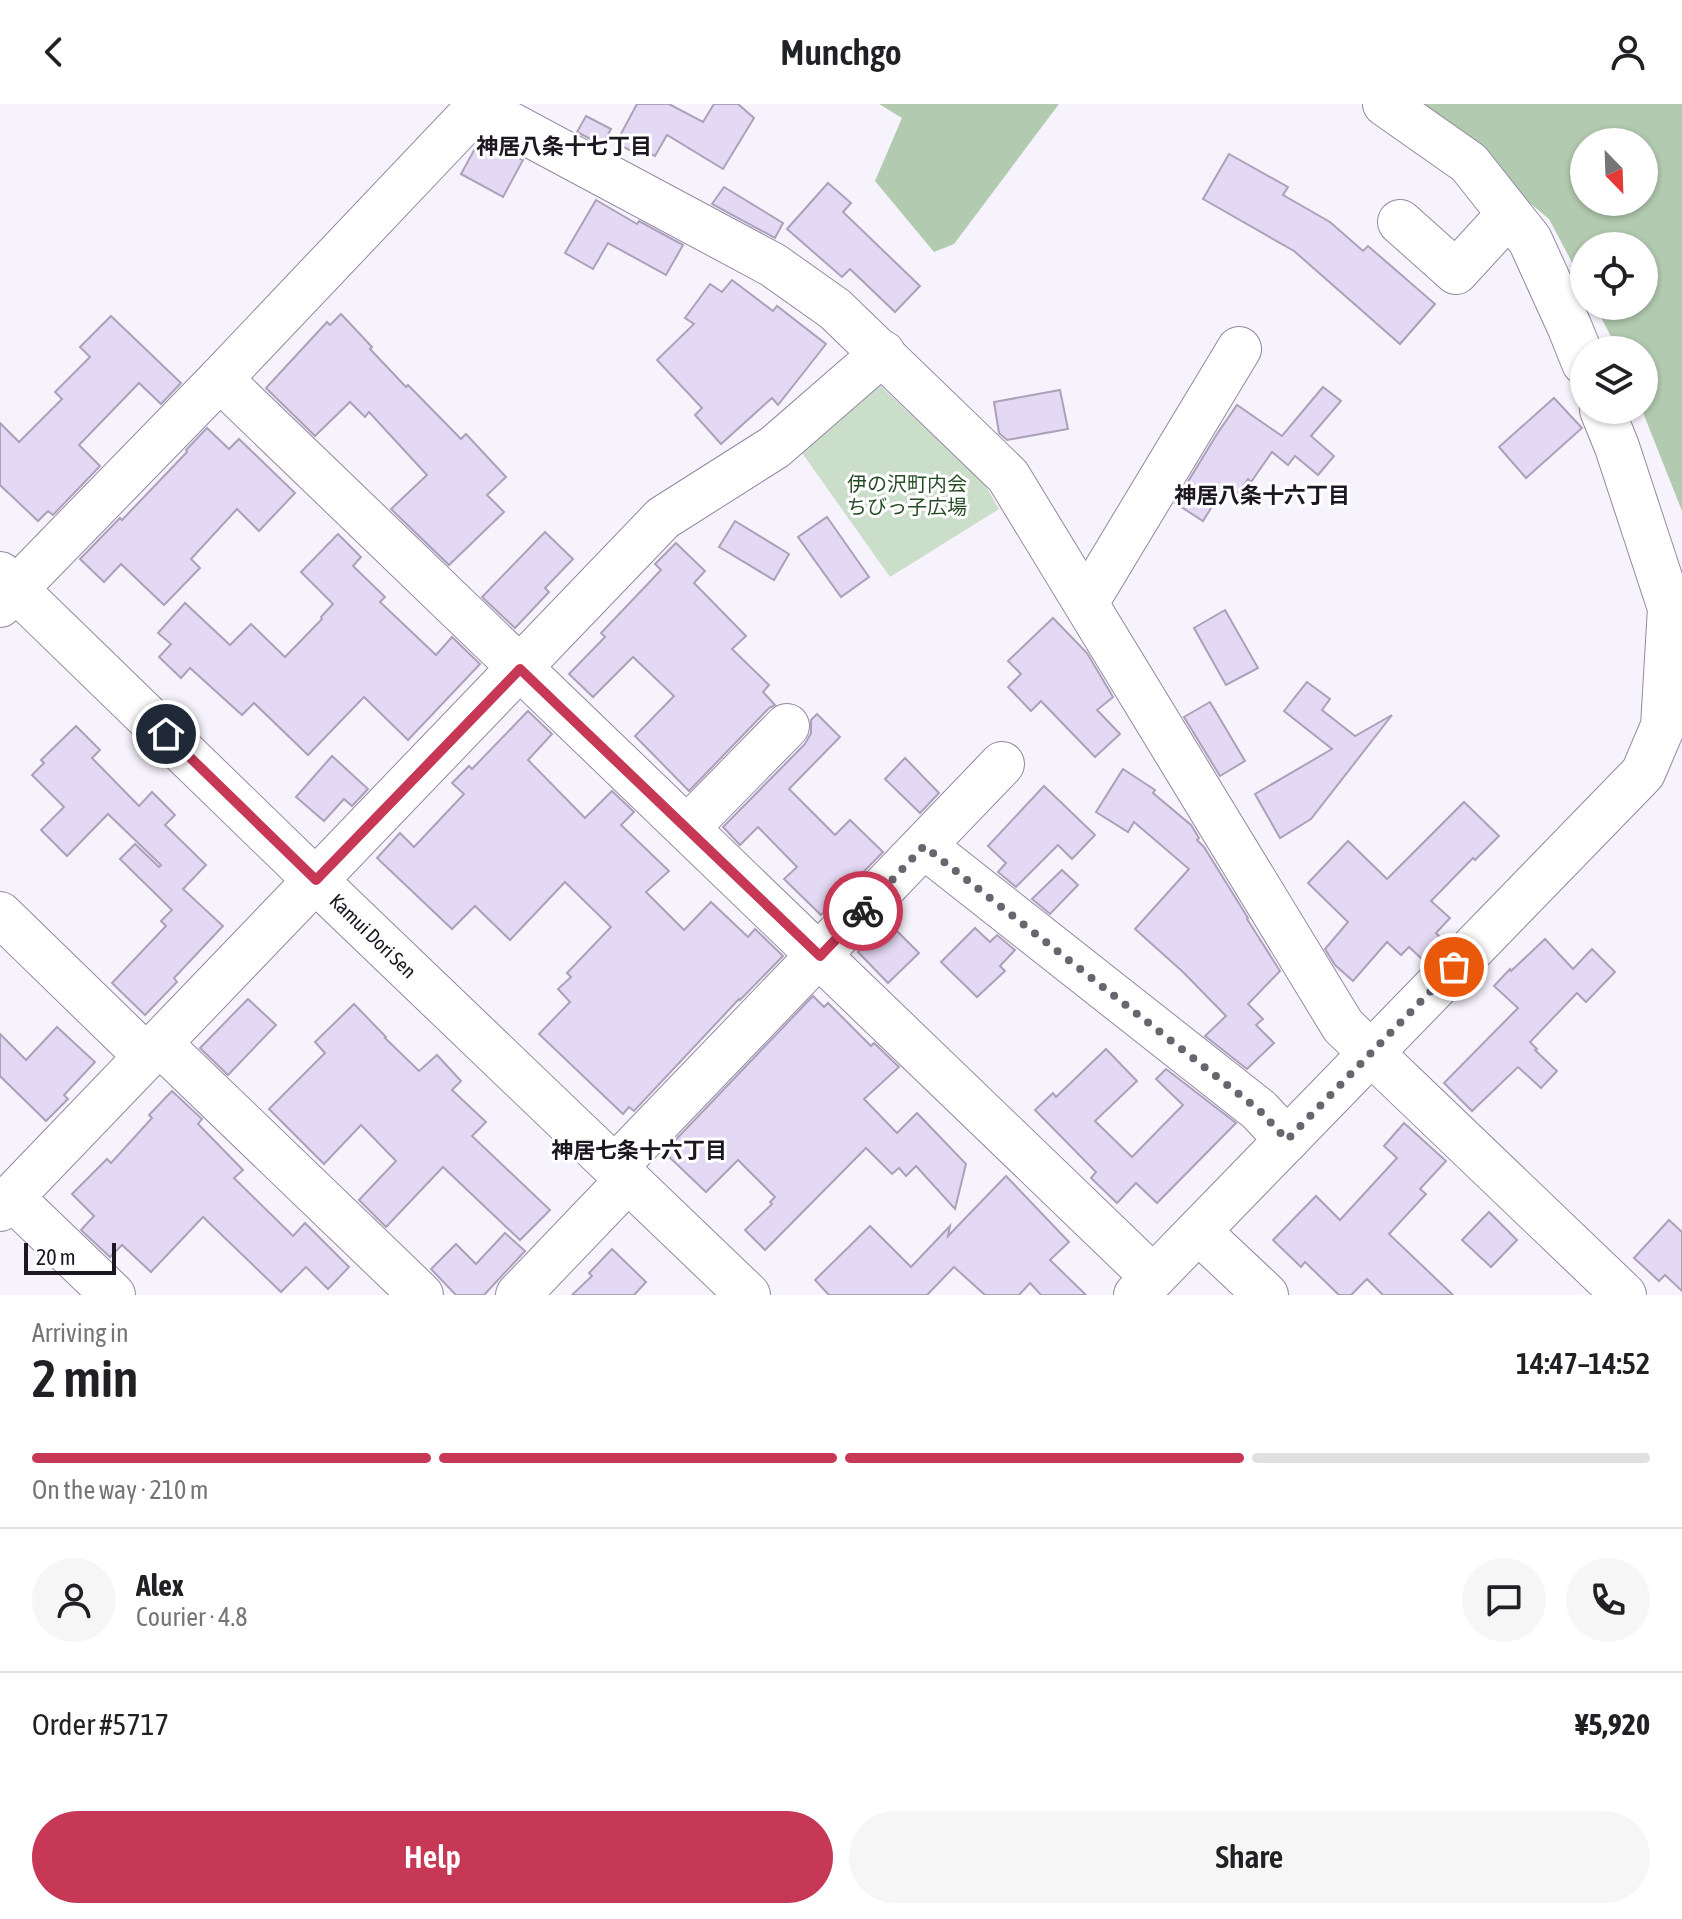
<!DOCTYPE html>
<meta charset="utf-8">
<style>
body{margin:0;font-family:"Asap Condensed","Noto Sans JP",sans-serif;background:#f6f6f6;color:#202124;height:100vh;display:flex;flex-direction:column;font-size:30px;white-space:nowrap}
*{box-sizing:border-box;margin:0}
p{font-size:26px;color:#757577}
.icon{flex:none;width:44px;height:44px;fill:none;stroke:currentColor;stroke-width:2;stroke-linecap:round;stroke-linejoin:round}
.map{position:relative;height:1191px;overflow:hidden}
.drawer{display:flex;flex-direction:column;background:#fff;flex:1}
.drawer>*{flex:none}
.needle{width:52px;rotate:157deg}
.controls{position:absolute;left:1570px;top:24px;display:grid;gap:16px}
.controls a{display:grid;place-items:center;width:88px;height:88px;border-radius:50%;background:#fff;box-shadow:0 2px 6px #0004;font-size:40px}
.scale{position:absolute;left:24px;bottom:20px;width:92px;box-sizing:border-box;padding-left:8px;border:4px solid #1c1821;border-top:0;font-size:22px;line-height:28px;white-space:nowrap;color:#1c1821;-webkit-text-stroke:6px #fff;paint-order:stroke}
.pin{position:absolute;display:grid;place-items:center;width:68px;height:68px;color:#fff;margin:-34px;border:4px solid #fff;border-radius:50%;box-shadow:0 2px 8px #0007}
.courier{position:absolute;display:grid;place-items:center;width:80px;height:80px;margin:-40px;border:6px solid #c73756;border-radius:50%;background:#fff;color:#222;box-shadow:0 2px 10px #0007}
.overview em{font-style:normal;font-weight:600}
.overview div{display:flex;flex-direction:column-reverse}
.overview{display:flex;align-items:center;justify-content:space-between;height:136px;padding:0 32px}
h1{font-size:52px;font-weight:600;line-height:60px}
.bar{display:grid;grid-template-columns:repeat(4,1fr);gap:12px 8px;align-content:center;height:96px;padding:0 32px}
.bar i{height:10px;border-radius:6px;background:#e0e0e0}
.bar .on{background:#c73756}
.bar p{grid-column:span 4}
.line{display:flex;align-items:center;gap:20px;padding:0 32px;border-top:2px solid #e0e0e0}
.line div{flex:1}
.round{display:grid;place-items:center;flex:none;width:84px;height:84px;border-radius:42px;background:#f6f6f6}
.cta{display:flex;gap:16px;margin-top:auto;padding:16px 32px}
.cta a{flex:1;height:92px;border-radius:48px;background:#c73756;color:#fff;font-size:32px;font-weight:600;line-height:92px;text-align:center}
.cta a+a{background:#f6f6f6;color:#202124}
header{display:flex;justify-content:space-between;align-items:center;height:104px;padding:0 32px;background:#fff;font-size:36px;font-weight:600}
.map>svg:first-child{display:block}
</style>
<header><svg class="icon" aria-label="back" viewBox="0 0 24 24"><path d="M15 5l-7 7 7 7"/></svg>Munchgo<svg class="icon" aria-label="person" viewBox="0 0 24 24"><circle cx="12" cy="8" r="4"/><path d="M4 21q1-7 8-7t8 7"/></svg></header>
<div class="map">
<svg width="1682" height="1191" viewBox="0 0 1682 1191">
<rect width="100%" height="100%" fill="#f7f3fd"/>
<!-- green -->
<path fill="#cbdec9" d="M877 279 984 379 999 405 890 473 800 346Z"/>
<!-- forest -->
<g fill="#b2caaf" fill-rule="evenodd">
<path d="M879 0H1059L954 140 934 148 875 77 902 14Z"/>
<path d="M1410 0H1682V407L1642 306H1644V246H1618L1595 202H1644V142H1584V181L1549 115ZM1584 38H1644V98H1584Z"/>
</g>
<!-- building -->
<g fill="#e4d9f4" stroke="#aba1b9" stroke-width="2">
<path d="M637 0H669L703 18 714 0H738L754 14 723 65 667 31 655 52 644 47 641 52 616 39Z"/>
<path d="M586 12 611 25 602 41 577 28Z"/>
<path d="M483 34 523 56 503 93 461 70 478 39Z"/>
<path d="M1229 50 1288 83 1283 91 1330 118 1363 147 1368 142 1435 200 1400 240 1294 147 1203 95Z"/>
<path d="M828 79 851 99 843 108 920 182 895 208 850 165 842 173 787 125Z"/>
<path d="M724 83 783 119 775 134 712 100Z"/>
<path d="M596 96 637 120 639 117 683 141 666 171 608 139 593 165 565 149Z"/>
<path d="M732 176 773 207 777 202 826 240 778 301 772 294 721 340 695 311 702 304 657 256 694 220 685 214 710 180 722 188Z"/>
<path d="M341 210 372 243 370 245 406 283 408 281 461 335 466 330 506 373 487 391 504 408 449 461 391 405 427 371 369 308 365 313 350 298 315 332 266 284 327 218 330 221Z"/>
<path d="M111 212 181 279 161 300 139 279 79 341 100 362 53 411 48 407 38 417 0 381V319L19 338 62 295 55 288 90 253 80 243Z"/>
<path d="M1323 283 1341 297 1311 332 1334 352 1318 371 1295 352 1288 361 1272 348 1251 378 1248 375 1235 393 1223 385 1203 417 1175 399 1217 330 1237 301 1282 332Z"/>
<path d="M1060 286 1068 325 1007 336 999 329 994 298Z"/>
<path d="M1554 294 1582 324 1526 374 1499 343Z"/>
<path d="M207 324 229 345 239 335 295 389 259 427 237 405 191 455 200 464 164 501 121 460 104 478 80 455 120 414 122 416 187 348 186 346Z"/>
<path d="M827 413 869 473 841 493 798 433Z"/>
<path d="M735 417 789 450 774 476 719 443Z"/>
<path d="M545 428 573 455 545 484 549 488 515 524 482 493Z"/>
<path d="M338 430 361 453 353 462 385 493 380 498 436 551 452 533 480 560 408 636 364 593 308 651 254 599 242 611 190 564 181 574 159 553 171 540 158 529 185 499 230 541 251 520 285 553 322 515 321 513 333 500 301 468Z"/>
<path d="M676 439 705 467 694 479 746 532 732 545 769 581 763 588 775 601 769 604 689 687 635 632 674 592 633 553 593 593 569 570 605 533 601 529 661 466 655 460Z"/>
<path d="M1225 506 1258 564 1226 581 1194 524Z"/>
<path d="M1053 514 1087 549 1113 593 1097 606 1120 630 1095 653 1041 597 1031 607 1008 583 1021 570 1008 557Z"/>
<path d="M1307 578 1330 595 1322 606 1355 632 1392 611 1311 715 1280 734 1255 690 1332 645 1284 607Z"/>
<path d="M1210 598 1245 657 1220 672 1184 613Z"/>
<path d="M528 607 552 630 528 656 585 714 612 687 634 708 621 721 669 767 646 788 684 826 711 798 748 833 755 825 783 852 740 896 739 895 634 1007 629 1003 623 1010 539 930 570 898 558 885 571 873 567 869 611 823 565 778 510 836 475 802 452 825 377 754 400 729 414 743 464 690 452 679 469 662 472 665Z"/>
<path d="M817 610 840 633 789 685 835 731 850 716 883 748 821 811 784 775 797 763 758 723 740 741 723 723 805 640 811 629V616Z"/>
<path d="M76 622 100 646 92 654 139 702 152 688 175 711 165 721 206 761 183 785 223 822 174 874 177 878 145 911 112 879 166 822 161 817 172 806 120 755 135 740 159 763 161 761 108 710 67 752 41 726 64 703 32 671 44 659 41 656Z"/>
<path d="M332 652 368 685 352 702 344 695 324 717 296 693Z"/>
<path d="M905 654 939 689 920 709 885 675Z"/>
<path d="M1123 665 1155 686 1153 689 1191 721 1199 734 1197 736 1204 743 1248 814 1247 815 1280 867 1248 900 1263 915 1256 921 1274 939 1247 965 1205 932 1226 912 1183 868 1135 825 1189 765 1134 718 1128 728 1096 708Z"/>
<path d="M1044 682 1095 731 1072 755 1058 741 1016 783 998 768 1006 759 988 742Z"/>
<path d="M1464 698 1499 732 1475 756 1473 754 1431 797 1450 814 1436 829 1443 836 1424 857 1409 843 1401 851 1387 838 1353 877 1335 861 1325 845 1348 818 1308 779 1348 737 1387 775Z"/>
<path d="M1062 766 1078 781 1050 810 1032 795Z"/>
<path d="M889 819 919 849 888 879 858 848Z"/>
<path d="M975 824 990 838 997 831 1015 846 1000 862 1005 867 977 893 941 858Z"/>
<path d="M1545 835 1573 865 1592 845 1615 868 1586 898 1577 889 1530 938 1537 945 1535 946 1557 967 1541 984 1518 963 1472 1007 1444 979 1518 904 1494 882 1510 865 1511 867Z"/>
<path d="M813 892 824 903 828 899 871 942 874 939 899 963 864 995 897 1029 917 1009 966 1060 955 1105 916 1062 906 1072 899 1064 892 1070 866 1044 765 1146 745 1126 772 1100 770 1098 775 1093 738 1056 706 1088 664 1048Z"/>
<path d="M248 895 276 921 228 971 200 944Z"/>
<path d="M354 900 386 933 385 934 419 967 437 951 461 977 452 986 486 1018 472 1032 550 1106 520 1136 443 1063 386 1123 359 1096 396 1057 361 1021 324 1060 269 1005 325 949 315 938Z"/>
<path d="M57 923 95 958 64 991 68 995 46 1017 0 972V930L26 956Z"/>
<path d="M1106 945 1137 977 1095 1017 1132 1053 1183 1001 1156 975 1166 965 1236 1019 1157 1099 1136 1079 1117 1099 1091 1074 1096 1068 1035 1006 1053 989 1056 993Z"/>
<path d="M172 987 202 1015 198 1020 243 1066 234 1074 293 1132 305 1119 349 1163 328 1185 306 1163 281 1188 203 1113 151 1168 122 1141 110 1153 81 1126 94 1112 72 1090 107 1055 111 1059 152 1014 149 1011Z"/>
<path d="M1404 1019 1446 1057 1420 1085 1426 1090 1389 1130 1453 1191H1383L1367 1175 1351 1191H1339L1305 1158 1301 1163 1273 1136 1316 1092 1340 1116 1397 1054 1384 1042Z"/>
<path d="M1006 1072 1069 1138 1050 1156 1086 1191H1041L1030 1179 1019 1191H985L954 1163 927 1191H829L815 1176 870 1122 911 1163 950 1122 948 1132Z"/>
<path d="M1489 1108 1517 1136 1491 1163 1462 1136Z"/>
<path d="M1669 1116 1682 1128V1187L1665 1171 1659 1177 1634 1154Z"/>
<path d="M505 1129 525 1147 484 1191H456L431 1165 456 1140 476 1160Z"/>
<path d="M612 1145 646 1178 634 1191H572L592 1172 589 1169Z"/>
</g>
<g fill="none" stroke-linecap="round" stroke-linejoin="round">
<!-- minor casing -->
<g stroke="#9388a1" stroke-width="46">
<g id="minor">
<path d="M1385 0 1469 59 1530 136 1570 224 1584 259"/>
<path d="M1400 118 1456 168 1509 110"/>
<path d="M220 275 1153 1173"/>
<path d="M0 470 340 800 748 1191"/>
<path d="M1086 499 1239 245"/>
<path d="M0 501 220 275 478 3 773 161 835 205 1008 372 1343 922 1624 1191"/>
<path d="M687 724 787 622"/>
<path d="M924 742 1259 1006 1287 1036"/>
<path d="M0 810 146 952"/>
<path d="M159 939 421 1191"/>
<path d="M615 1063 1002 660"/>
<path d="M11 1093 113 1191"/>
<path d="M0 1105 663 414 775 343 883 249"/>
<path d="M1199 1128 1266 1191"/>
<path d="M518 1191 628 1076"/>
<path d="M1136 1191 1643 669 1663 622 1670 504 1617 343 1602 306"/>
</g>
</g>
<!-- minor -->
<use href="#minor" stroke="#fff" stroke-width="44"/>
</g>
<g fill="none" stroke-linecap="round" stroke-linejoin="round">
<!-- done -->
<path stroke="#69656e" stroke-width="8" stroke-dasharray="0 14.4" d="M863 807 924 742 1259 1006 1287 1036 1454 863"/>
<!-- route -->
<path stroke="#c73756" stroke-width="10" d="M166 630 316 776 520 565 820 852 863 807"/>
</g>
<g text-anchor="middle" stroke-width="6" stroke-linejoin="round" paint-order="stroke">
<!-- park labels -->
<g font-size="20" fill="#274b24" stroke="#fff">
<text x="907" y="387">伊の沢町内会<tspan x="907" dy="23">ちびっ子広場</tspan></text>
</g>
<!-- street labels -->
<g font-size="20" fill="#1c1821" stroke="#fff">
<text transform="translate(373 832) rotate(44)" y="7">Kamui Dori Sen</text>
</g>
<!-- neighbourhood labels -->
<g font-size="22" font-weight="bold" fill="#1c1821" stroke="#fff">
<text x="564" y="50">神居八条十七丁目</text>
<text x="1262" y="399">神居八条十六丁目</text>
<text x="639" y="1054">神居七条十六丁目</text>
</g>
</g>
</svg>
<div class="controls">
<a><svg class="needle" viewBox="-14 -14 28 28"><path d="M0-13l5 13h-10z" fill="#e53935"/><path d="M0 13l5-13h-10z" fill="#757577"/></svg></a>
<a><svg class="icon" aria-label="locate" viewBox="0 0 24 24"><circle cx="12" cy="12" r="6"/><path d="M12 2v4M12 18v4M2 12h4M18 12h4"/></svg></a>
<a><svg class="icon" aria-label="layers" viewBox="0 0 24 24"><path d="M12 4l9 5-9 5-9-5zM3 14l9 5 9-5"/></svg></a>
</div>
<div class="scale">20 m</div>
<div class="pin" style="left:1454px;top:863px;background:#ea580c"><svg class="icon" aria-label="bag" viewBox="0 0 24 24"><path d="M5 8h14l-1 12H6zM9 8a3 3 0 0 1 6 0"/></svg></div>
<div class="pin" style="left:166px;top:630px;background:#1f2937"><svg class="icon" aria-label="home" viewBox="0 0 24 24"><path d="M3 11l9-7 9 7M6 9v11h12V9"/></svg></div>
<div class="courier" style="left:863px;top:807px"><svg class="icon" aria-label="bike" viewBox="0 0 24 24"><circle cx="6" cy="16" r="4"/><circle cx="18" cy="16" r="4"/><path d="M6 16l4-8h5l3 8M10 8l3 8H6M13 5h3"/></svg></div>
</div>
<section class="drawer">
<div class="overview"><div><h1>2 min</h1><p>Arriving in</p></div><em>14:47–14:52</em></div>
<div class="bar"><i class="on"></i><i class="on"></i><i class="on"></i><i></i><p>On the way · 210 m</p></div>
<div class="line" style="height:144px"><a class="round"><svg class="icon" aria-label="person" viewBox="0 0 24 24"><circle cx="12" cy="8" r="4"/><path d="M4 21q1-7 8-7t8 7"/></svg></a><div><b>Alex</b><p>Courier · 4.8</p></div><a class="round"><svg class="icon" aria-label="chat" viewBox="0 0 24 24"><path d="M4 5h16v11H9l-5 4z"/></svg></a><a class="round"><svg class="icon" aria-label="phone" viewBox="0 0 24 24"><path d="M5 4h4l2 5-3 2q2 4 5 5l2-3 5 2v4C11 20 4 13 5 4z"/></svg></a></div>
<div class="line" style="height:104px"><div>Order #5717</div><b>¥5,920</b></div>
<div class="cta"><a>Help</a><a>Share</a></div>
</section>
